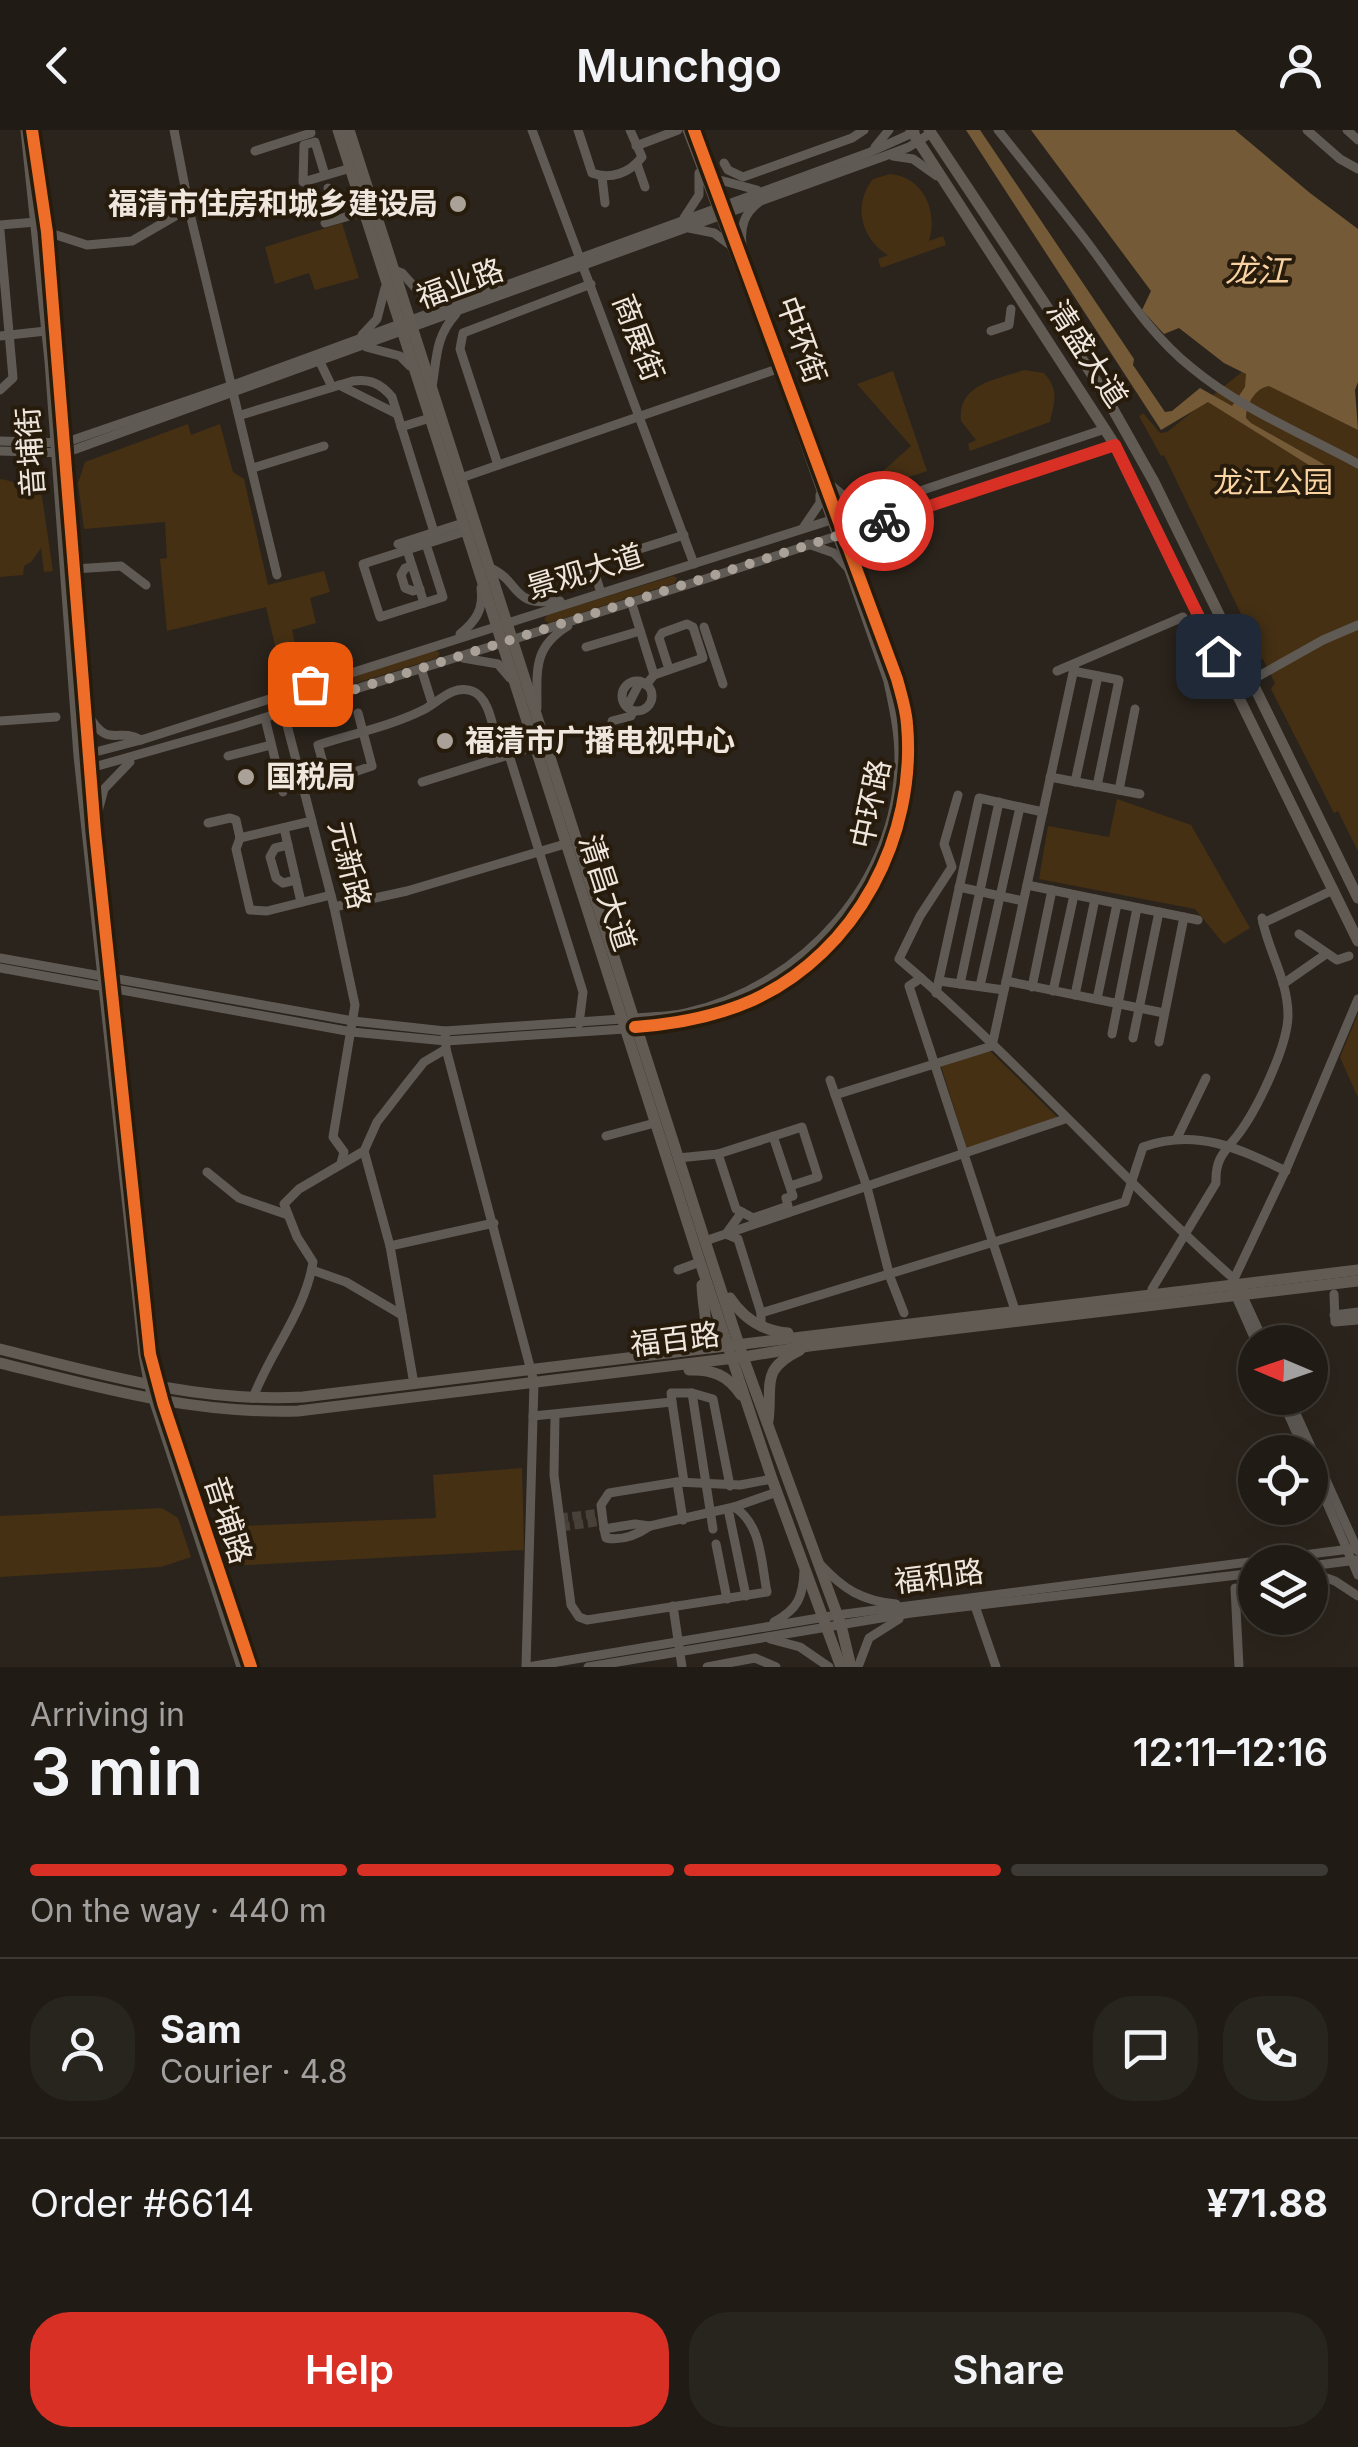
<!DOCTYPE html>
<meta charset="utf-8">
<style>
body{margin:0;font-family:Inter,"Noto Sans SC",sans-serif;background:#28241e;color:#f1f3f6;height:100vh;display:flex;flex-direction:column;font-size:38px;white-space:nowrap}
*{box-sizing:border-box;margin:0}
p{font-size:32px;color:#a2a1a0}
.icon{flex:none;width:55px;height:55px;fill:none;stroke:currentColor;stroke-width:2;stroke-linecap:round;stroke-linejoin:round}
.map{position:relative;height:1537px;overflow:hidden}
.sheet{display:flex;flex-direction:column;background:#201b15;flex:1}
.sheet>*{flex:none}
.needle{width:65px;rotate:272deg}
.tools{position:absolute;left:1238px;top:1195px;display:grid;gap:20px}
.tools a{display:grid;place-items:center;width:90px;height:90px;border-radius:50%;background:#201b15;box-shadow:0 10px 40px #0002,0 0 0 2px #3d3934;font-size:50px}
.pin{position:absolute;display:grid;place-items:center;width:85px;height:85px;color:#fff;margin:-42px;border-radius:20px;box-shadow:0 5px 15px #0006}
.courier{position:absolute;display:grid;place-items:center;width:100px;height:100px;margin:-50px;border:8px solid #d93025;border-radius:50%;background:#fff;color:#222;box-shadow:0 2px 12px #0007}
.summary em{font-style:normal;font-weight:600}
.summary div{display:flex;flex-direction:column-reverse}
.summary{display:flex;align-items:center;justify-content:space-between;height:170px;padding:0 30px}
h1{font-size:65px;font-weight:600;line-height:75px}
.bar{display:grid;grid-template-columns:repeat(4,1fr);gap:15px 10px;align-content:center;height:120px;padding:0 30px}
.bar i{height:12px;border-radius:8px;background:#3d3934}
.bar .current{background:#d93025}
.bar p{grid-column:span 4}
.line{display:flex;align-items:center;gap:25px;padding:0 30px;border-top:2px solid #3d3934}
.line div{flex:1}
.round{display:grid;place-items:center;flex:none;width:105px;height:105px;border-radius:40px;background:#28241e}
.cta{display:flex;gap:20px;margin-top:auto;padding:20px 30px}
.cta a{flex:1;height:115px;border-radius:40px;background:#d93025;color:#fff;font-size:40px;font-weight:600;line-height:115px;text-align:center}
.cta a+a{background:#28241e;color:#f1f3f6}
header{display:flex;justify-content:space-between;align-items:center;height:130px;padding:0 30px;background:#201b15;font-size:45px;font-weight:600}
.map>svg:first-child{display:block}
</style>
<header><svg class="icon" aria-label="back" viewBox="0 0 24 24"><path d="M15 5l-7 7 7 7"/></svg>Munchgo<svg class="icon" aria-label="person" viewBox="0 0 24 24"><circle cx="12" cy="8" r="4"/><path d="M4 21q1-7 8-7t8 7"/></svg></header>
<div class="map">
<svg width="1358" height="1537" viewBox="0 0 1358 1537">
<rect width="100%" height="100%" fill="#2b241c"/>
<!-- green -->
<g fill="#453014">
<path d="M890 44C923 47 938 80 929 111L943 106 946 115 881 138 878 129 888 125C860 108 853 74 873 49Z"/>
<path d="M342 93 359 148 315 160 309 143 275 154 265 117Z"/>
<path d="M1024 240 1044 243C1060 261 1054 272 1050 292L970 321 968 314 976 310 961 291C957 254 996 250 1024 240Z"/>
<path d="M893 241 927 341 882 356 864 358 911 316 857 254Z"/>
<path d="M1242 242 1358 300V721L1338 681 1334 683 1271 559 1275 553 1263 529H1258L1238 488 1242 486 1164 325 1161 326 1139 286 1143 283 1160 303 1167 302Z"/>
<path d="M188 294 191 305 220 294 233 342 244 349 268 455 324 441 330 462 310 468 316 493 292 500 298 526 279 532 266 477 167 501 160 429 167 428 165 392 84 399 78 353 85 332Z"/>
<path d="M0 349C16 351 25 359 41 360L53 441 44 442 41 418 31 432 24 436 23 445 0 447Z"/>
<path d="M673 446 677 448 675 453 549 493 544 490 547 485Z"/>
<path d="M435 520 440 523 437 528 311 567 307 564V561Z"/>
<path d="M1117 669 1191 695 1250 798 1224 814 1195 779 1039 749 1048 696 1109 707Z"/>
<path d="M1358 884V968L1340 927Z"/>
<path d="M989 920 1058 988 967 1019 941 936Z"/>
<path d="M522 1338 524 1420 229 1436 217 1397 436 1388 433 1345Z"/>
<path d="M162 1378 178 1388 191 1427 161 1437 0 1447V1386Z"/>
</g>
<!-- water -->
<path fill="#755a37" d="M966 0H980L1134 229 1133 235 1165 282 1172 281 1200 258 1232 276 1245 257 1246 244 1224 233 1179 198 1164 204 1142 180 1151 161 1031 0H1235L1310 63 1358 99V252L1355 260 1358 300 1269 256C1255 258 1246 275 1246 288L1251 293 1334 340 1328 347 1208 272 1161 300Z"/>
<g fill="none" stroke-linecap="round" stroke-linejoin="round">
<!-- minor-tunnel -->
<g stroke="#484139" stroke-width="9" stroke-dasharray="9 4.5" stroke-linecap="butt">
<path d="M559 1388 602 1383"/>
<path d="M561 1397 603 1391"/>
</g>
<!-- minor -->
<g stroke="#605a55" stroke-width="9">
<path d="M25 0 49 231 78 626 143 1225 149 1257 241 1537"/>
<path d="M32 0 47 102 95 702 150 1224 163 1273 251 1537"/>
<path d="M174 0 191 88 277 445"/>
<path d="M532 0 694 434"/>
<path d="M578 0 592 43C610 50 630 43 642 27L630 0"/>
<path d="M998 0C1027 36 1056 72 1084 108 1119 154 1147 202 1192 238 1240 278 1303 304 1358 334"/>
<path d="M1307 0 1340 29 1358 39"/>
<path d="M1347 0 1358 10"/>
<path d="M636 16 678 0"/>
<path d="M875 17 889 0"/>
<path d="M255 21 311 3 310 0"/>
<path d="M893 26 913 29 937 46"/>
<path d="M724 33 728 40 743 47 852 8 864 0"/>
<path d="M637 34 645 57"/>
<path d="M325 45 315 12 304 15 303 52 344 40"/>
<path d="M602 47 605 73"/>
<path d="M712 48 757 60"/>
<path d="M328 58 337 89"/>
<path d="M684 88 699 65V43"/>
<path d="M325 93 363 82"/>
<path d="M0 95 36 92"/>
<path d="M689 98 714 103 729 114"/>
<path d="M0 101 13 248 0 260"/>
<path d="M47 102 87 115 132 111 189 78"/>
<path d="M742 115C740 97 744 83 759 72"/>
<path d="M391 139 402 143 420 163 452 172"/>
<path d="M991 201 1009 195 1011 179"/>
<path d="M362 205 377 189 385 158"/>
<path d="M0 206 46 201"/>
<path d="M366 217 400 226 410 236"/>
<path d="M320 232 332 257"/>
<path d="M339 255 397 284"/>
<path d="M432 257C437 228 435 207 456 184"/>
<path d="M241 285 353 251C370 249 380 253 392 267L434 402"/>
<path d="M401 297 430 288"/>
<path d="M0 311 64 313 233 255 868 23 915 2"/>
<path d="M0 321 65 323 885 26 909 17 931 3"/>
<path d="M498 335 460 219 463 203 591 154"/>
<path d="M253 338 324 316"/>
<path d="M461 348 780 238"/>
<path d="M827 352 845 367 885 371"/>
<path d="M803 398 820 373V365"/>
<path d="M398 414 463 393"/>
<path d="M426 414 443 467 380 487 363 434C395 424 428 413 460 403"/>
<path d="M808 414 834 423 848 438"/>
<path d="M407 420 424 473"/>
<path d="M412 436 405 438 401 445 405 458 413 461 420 459"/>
<path d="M488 437C524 452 507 477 560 471"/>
<path d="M857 437 871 408 889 391"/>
<path d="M74 439 121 436 146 455"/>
<path d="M601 463 592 434 684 405"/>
<path d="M631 471 654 545"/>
<path d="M704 497 723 554"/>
<path d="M460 504C476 491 484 479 481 458"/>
<path d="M586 517 640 501"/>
<path d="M463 528 498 534 510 548"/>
<path d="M421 538 432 573"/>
<path d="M1057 541 1183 487"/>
<path d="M1073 541 1119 550 1097 656"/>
<path d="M1250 551 1323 510 1358 495"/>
<circle cx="637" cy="566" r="15"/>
<path d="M646 555 654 545 703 528 693 497 687 494 662 503 659 508 669 539"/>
<path d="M279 564 334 777 355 875 333 1007 344 1022 341 1033"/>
<path d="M627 577 640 552"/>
<path d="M537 578C537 540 533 517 568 496"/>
<path d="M87 583C109 621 116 596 141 610"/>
<path d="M358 583 372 636 328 651 318 615C352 604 391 596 423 580 438 573 452 554 472 561 490 567 493 600 498 616"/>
<path d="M265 588 283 662"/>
<path d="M0 591 56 587"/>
<path d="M612 591 631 586 633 581"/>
<path d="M84 625 141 610 875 376 1105 299"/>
<path d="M509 625 583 862 579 894"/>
<path d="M228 626 271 615"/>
<path d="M87 639 235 597 702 450 1115 315"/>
<path d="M1050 647 1140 664"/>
<path d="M422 652 534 617"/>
<path d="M1075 652 1098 546"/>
<path d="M1119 660 1135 579"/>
<path d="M958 665 944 714 952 737 920 786 899 829C1017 929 1119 1047 1234 1149L1235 1154"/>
<path d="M97 685 104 659 130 632"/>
<path d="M312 691 240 708 236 719 250 780 267 781 331 765"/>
<path d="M208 693 230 688 236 690 240 708"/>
<path d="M284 698 301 772"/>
<path d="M288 715 275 718 270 727 276 748 283 753 296 750"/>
<path d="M1027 755 1198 790"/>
<path d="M959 757 1023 771"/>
<path d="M334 777 407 761 565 714"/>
<path d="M1263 793 1333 760"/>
<path d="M1299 804 1337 830 1349 826"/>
<path d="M0 828 353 891 445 901 622 889"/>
<path d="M0 838 352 902 446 911 625 899"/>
<path d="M921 848 909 856 1015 1180"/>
<path d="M939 851 1004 860"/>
<path d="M1006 851 1164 883"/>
<path d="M960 854 999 672"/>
<path d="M1283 854 1326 824"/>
<path d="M980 856 1020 677"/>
<path d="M1032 857 1052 760"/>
<path d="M1053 861 1074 765"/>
<path d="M936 863 979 668 1043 682"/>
<path d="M1075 865 1095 769"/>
<path d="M1097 869 1117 774"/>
<path d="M632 888C650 887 669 887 686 883 803 856 900 751 899 627 899 601 893 576 888 551L778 238 687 0"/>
<path d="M635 897C677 894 715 887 753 870 857 822 917 706 907 594 906 579 901 564 897 549L694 0"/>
<path d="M445 901 446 919 534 1252 526 1537"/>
<path d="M1112 904 1137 778"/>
<path d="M1133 908 1159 782"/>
<path d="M1159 912 1184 787"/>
<path d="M830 950 867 1057 890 1147 904 1183"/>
<path d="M835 965 992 916 1075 534"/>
<path d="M606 1006 655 993"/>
<path d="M773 1006 793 1066 786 1068 788 1076 753 1088 736 1079 718 1024 802 997 818 1047 790 1056"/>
<path d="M1177 1008 1206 948"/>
<path d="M364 1021 390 1116 494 1093"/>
<path d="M678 1028 718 1024"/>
<path d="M207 1042 239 1068 288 1085"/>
<path d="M742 1082 726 1104 738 1109 761 1183"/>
<path d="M705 1111 1065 989"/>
<path d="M390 1116 414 1254"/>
<path d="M312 1140 346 1152 402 1185"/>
<path d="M678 1140 700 1132"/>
<path d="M1234 1149 1288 1035 1358 869"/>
<path d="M1152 1159 1216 1053C1215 1030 1223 1023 1237 1006 1256 982 1288 916 1288 885 1288 850 1268 821 1262 788"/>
<path d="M1240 1160 1264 1212"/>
<path d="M1234 1162 1256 1212"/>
<path d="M1334 1164 1335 1192 1358 1190"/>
<path d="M1334 1185 1358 1182"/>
<path d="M761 1197V1183L1125 1072 1143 1017C1196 998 1238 1018 1286 1041"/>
<path d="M692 1263 713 1399"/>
<path d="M253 1268C270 1222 305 1182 313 1132L297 1107 284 1074 299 1059 364 1021 377 992 408 952 424 932 446 919"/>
<path d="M1281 1268 1305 1322"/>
<path d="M1289 1268 1358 1421"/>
<path d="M672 1272 671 1263H692L713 1269 730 1356"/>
<path d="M533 1286 672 1272 684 1352"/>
<path d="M555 1286 554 1345 571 1475 579 1487 587 1490 767 1462C761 1433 762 1394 734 1377L650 1396 635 1394 604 1399 601 1375 609 1363 677 1352 740 1355 772 1349"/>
<path d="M1310 1334 1358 1445"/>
<path d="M677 1352 683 1390"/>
<path d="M734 1377 777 1362"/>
<path d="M728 1379 746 1466"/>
<path d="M604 1399 606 1408C622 1411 637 1405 650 1396"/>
<path d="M716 1414 727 1469"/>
<path d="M820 1434C843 1459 862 1471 896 1474"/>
<path d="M1310 1436 1357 1430"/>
<path d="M1310 1442 1335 1451 1358 1466"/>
<path d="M1235 1458 1239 1537"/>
<path d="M673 1476 682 1537"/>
<path d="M975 1476 996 1537"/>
<path d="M774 1492C798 1479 803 1467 804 1441"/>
<path d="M770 1509 800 1517 829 1537"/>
<path d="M528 1537 837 1485 1358 1418"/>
<path d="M588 1537 911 1483 1255 1443"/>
<path d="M707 1537 755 1528 776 1537"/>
<path d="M858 1537 869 1508 899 1489"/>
</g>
<!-- major -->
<g stroke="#615b53" stroke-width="11">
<path d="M338 0 700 1132 772 1349 841 1537"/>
<path d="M349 0 705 1111 743 1227 841 1495 851 1537"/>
<path d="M911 0 1115 315 1358 811"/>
<path d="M929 0 1101 258 1154 352 1358 768"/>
<path d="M730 1168C744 1189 763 1201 788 1203"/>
<path d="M0 1219C100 1244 199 1273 303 1267L1358 1140"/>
<path d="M670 1220C718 1199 704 1200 702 1155"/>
<path d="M0 1233C101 1258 192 1284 298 1281L743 1227 809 1216 1358 1151"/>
<path d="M689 1240C712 1239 728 1245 741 1265"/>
<path d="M768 1291C773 1255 759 1240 800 1220"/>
</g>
<!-- cycleway casing -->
<g stroke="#271b0c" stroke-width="19">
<g id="cycleway">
<path d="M32 0 47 102 95 702 150 1224 163 1273 251 1537"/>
<path d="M635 897C677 894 715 887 753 870 857 822 917 706 907 594 906 579 901 564 897 549L694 0"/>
</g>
</g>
<!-- cycleway -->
<use href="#cycleway" stroke="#ee6e29" stroke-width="12"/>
</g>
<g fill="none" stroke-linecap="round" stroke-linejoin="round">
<!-- done -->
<path stroke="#aaa299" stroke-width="10" stroke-dasharray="0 18" d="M310 554 279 564 284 582 884 391"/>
<!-- route -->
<path stroke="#d93025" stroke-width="12" d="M884 391 1115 315 1218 526"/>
</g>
<!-- markers -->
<g fill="#aaa299" stroke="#271b0c" stroke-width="4">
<circle cx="458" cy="74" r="10"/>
<circle cx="445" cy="611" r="10"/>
<circle cx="246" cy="647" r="10"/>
</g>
<g text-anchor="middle" stroke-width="8" stroke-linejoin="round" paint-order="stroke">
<!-- poi labels -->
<g font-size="30" font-weight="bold" fill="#efe6dd" stroke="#271b0c" text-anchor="start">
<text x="438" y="84" text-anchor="end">福清市住房和城乡建设局</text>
<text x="465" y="621">福清市广播电视中心</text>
<text x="266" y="657">国税局</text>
</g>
<!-- street labels -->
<g font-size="30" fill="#efe6dd" stroke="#271b0c">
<text transform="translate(460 154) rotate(-20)" y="10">福业路</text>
<text transform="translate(638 208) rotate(69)" y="10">商展街</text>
<text transform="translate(801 210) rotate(70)" y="10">中环街</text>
<text transform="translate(1087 224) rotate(57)" y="10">清盛大道</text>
<text transform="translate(31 322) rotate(-94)" y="10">音埔街</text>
<text transform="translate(585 442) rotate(-17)" y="10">景观大道</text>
<text transform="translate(871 674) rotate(-78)" y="10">中环路</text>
<text transform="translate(349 735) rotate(76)" y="10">元新路</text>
<text transform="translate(607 763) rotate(72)" y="10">清昌大道</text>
<text transform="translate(675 1210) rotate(-7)" y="10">福百路</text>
<text transform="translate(228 1390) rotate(72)" y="10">音埔路</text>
<text transform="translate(939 1447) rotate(-7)" y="10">福和路</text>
</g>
<!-- park labels -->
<g font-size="30" fill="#fbd4a4" stroke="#271b0c">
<text x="1273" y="363">龙江公园</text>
</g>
<!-- water labels -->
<g font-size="32" font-style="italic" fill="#f9d2a2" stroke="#271b0c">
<text x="1257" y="152">龙江</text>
</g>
</g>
</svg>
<div class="tools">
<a><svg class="needle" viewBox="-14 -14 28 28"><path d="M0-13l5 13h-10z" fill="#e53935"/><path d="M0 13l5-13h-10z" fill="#a2a1a0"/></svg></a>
<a><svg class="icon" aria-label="locate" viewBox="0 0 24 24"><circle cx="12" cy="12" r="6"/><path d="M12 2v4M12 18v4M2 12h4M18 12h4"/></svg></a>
<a><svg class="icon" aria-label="layers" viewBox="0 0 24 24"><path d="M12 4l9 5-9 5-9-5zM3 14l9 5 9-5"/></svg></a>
</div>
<div class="pin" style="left:310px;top:554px;background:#ea580c"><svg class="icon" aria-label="bag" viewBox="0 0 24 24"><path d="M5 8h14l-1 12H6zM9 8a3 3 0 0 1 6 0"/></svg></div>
<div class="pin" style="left:1218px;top:526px;background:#1f2937"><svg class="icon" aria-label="home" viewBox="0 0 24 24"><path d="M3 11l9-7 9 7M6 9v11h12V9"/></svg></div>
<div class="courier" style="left:884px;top:391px"><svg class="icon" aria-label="bike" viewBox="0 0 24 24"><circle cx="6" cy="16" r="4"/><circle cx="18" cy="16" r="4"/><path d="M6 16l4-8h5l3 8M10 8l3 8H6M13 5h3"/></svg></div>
</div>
<section class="sheet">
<div class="summary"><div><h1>3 min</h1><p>Arriving in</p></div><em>12:11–12:16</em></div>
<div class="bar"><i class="current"></i><i class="current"></i><i class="current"></i><i></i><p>On the way · 440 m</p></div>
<div class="line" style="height:180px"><a class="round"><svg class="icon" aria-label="person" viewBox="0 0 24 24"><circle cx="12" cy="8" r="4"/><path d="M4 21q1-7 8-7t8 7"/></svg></a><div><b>Sam</b><p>Courier · 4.8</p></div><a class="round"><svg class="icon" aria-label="chat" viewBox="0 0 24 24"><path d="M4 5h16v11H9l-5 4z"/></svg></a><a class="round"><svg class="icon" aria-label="phone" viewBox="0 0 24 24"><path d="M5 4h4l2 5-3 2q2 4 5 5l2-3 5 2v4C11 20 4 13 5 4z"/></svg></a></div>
<div class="line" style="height:130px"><div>Order #6614</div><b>¥71.88</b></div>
<div class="cta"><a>Help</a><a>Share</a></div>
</section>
